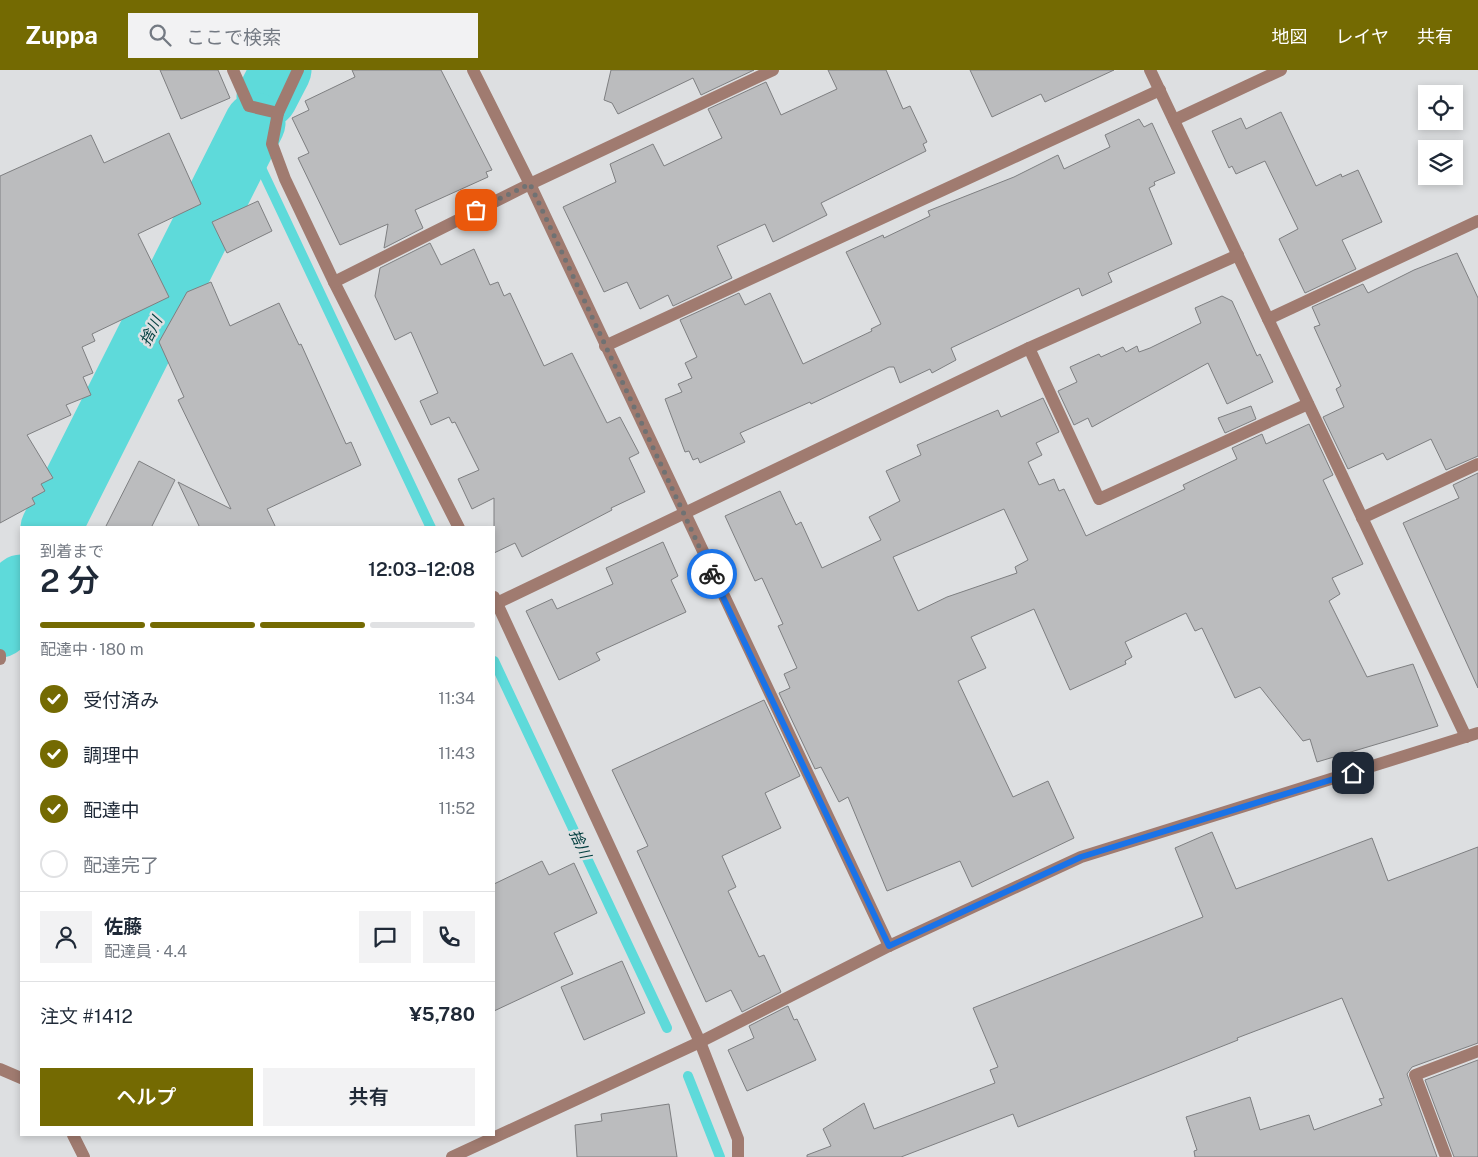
<!DOCTYPE html>
<html lang="ja">
<meta charset="utf-8">
<style>
body{margin:0;font-family:"Public Sans","Noto Sans JP",sans-serif;background:#f2f2f3;color:#1f2937;height:100vh;display:flex;flex-direction:column;font-size:19px;white-space:nowrap}
*{box-sizing:border-box;margin:0}
p{font-size:16px;color:#747a83}
.icon{flex:none;width:28px;height:28px;fill:none;stroke:currentColor;stroke-width:2;stroke-linecap:round;stroke-linejoin:round}
.map{position:relative;flex:1;overflow:hidden}
.panel{position:absolute;left:20px;top:456px;width:475px;height:610px;display:flex;flex-direction:column;background:#fff;border-radius:0px;box-shadow:0 2px 8px #0003}
.panel>*{flex:none}
.fabs{position:absolute;left:1418px;top:15px;display:grid;gap:10px}
.fabs a{display:grid;place-items:center;width:45px;height:45px;border-radius:0px;background:#fff;box-shadow:0 2px 8px #0003;font-size:25px}
.pin{position:absolute;display:grid;place-items:center;width:42px;height:42px;color:#fff;margin:-21px;border-radius:10px;box-shadow:0 2px 8px #0006}
.courier{position:absolute;display:grid;place-items:center;width:50px;height:50px;margin:-25px;border:4px solid #1a73e8;border-radius:50%;background:#fff;color:#222;box-shadow:0 1px 6px #0007}
.summary em{font-style:normal;font-weight:600}
.summary div{display:flex;flex-direction:column-reverse}
.summary{display:flex;align-items:center;justify-content:space-between;height:85px;padding:0 20px}
h1{font-size:32px;font-weight:600;line-height:38px}
.bar{display:grid;grid-template-columns:repeat(4,1fr);gap:8px 5px;align-content:center;height:60px;padding:0 20px}
.bar i{height:6px;border-radius:4px;background:#e0e1e3}
.bar .on{background:#746a02}
.bar p{grid-column:span 4}
.line{display:flex;align-items:center;gap:12px;padding:0 20px;border-top:1px solid #e0e1e3}
.line div{flex:1}
.round{display:grid;place-items:center;flex:none;width:52px;height:52px;border-radius:0px;background:#f2f2f3}
ol{padding:0 20px;list-style:none}
li{display:flex;align-items:center;gap:15px;height:55px}
li p{margin-inline-start:auto}
li .icon{padding:5px;border-radius:50%;background:#746a02;color:#fff;stroke-width:4}
li:last-child{color:#747a83}
li i{width:28px;height:28px;border:2px solid #e0e1e3;border-radius:50%}
.button{display:flex;gap:10px;margin-top:auto;padding:10px 20px}
.button a{flex:1;height:58px;border-radius:0px;background:#746a02;color:#fff;font-size:20px;font-weight:600;line-height:58px;text-align:center}
.button a+a{background:#f2f2f3;color:#1f2937}
header{display:flex;align-items:center;gap:30px;box-sizing:border-box;height:70px;padding:0 25px;background:#746a02;color:#fff}
header strong{font-size:24px}
nav{display:flex;gap:28px;margin-inline-start:auto;font-size:18px}
.search{width:350px;height:45px;background:#f2f2f3;display:flex;align-items:center;gap:12px;box-sizing:border-box;padding:0 18px;border-radius:0px;color:#747a83;font-size:19px}
.map>svg:first-child{display:block}
</style>
<header>
<strong>Zuppa</strong>
<div class="search"><svg class="icon" aria-label="search" viewBox="0 0 24 24"><circle cx="10" cy="10" r="6"/><path d="M15 15l6 6"/></svg>ここで検索</div>
<nav><a>地図</a><a>レイヤ</a><a>共有</a></nav>
</header>
<div class="map">
<svg width="1478" height="1087" viewBox="0 0 1478 1087">
<rect width="100%" height="100%" fill="#dddfe1"/>
<g fill="none" stroke-linecap="round" stroke-linejoin="round">
<!-- stream -->
<g stroke="#5edada" stroke-width="10">
<path d="M251 64 261 98 431 458"/>
<path d="M494 591 667 958"/>
<path d="M688 1006 720 1087"/>
</g>
<!-- river -->
<g stroke="#5edada" stroke-width="61">
<path d="M267 27 281 0"/>
<path d="M51 458 255 53"/>
<path d="M0 557 21 515"/>
</g>
</g>
<!-- building -->
<g fill="#bbbcbe" stroke="#7e7f81" fill-rule="evenodd">
<path d="M160 0H218L230 28 181 49Z"/>
<path d="M352 0H441L492 100 486 102 488 107 415 140 423 158 384 178 388 154 340 175 298 88 309 83 292 48 309 40 305 31 355 7Z"/>
<path d="M611 0H754L701 25 693 8 618 44 612 33 604 30Z"/>
<path d="M828 0H886L903 39 910 36 927 72 923 74 926 81 821 133 827 145 773 172 765 154 717 176 732 208 673 236 668 225 640 239 627 212 604 222 563 137 616 112 610 94 653 74 664 96 722 68 708 39 766 12 781 45 837 19Z"/>
<path d="M970 0H1114L1045 32 1041 24 992 47Z"/>
<path d="M1281 42 1316 116 1341 104 1342 107 1358 100 1382 152 1342 170 1356 199 1305 223 1279 169 1298 159 1265 91 1236 104 1232 96 1229 98 1212 61 1241 48 1246 59Z"/>
<path d="M1139 49 1144 57 1152 53 1175 103 1154 112 1155 115 1149 118 1172 174 1108 203 1112 212 1082 226 1079 218 951 278 956 290 932 303 930 299 900 313 894 297H889L811 334 810 332 740 363 745 372 700 393 698 388 693 390 689 381 685 382 665 329 682 322 678 314 692 308 685 293 697 287 680 250 739 223 745 235 770 223 803 294 872 261 871 259 881 254 846 182 883 165 884 168 930 146 928 141 1014 107 1058 85 1064 99 1110 77 1105 65Z"/>
<path d="M169 63 201 134 138 164 169 227 92 264 95 271 82 277 93 303 83 307 91 325 66 335 71 345 27 365 53 408 41 414 45 421 32 428 35 434 0 453V106L91 65 104 93Z"/>
<path d="M258 131 272 161 227 183 212 152Z"/>
<path d="M430 173 441 195 474 179 490 215 498 212 504 226 510 223 544 296 572 283 607 353 620 347 639 383 629 388 645 422 611 438 612 440 522 487 515 473 494 483V428L472 439 458 409 479 400 455 352 452 353 449 347 431 355 420 331 438 323 411 262 395 270 375 226 380 198Z"/>
<path d="M1457 183 1478 228V386L1446 400 1431 369 1387 390 1383 383 1348 399 1323 347 1344 337 1336 319 1341 316 1314 257 1320 255 1312 237 1363 214 1368 223 1414 200Z"/>
<path d="M211 212 230 256 279 233 299 275 301 274 346 374 351 372 361 395 267 439 276 458H200L178 412 231 439 178 330 184 327 159 272 187 222Z"/>
<path d="M1222 226 1232 231 1257 286 1260 284 1273 312 1227 334 1208 293 1092 357 1088 348 1074 355 1058 321 1077 312 1070 297 1099 284 1101 287 1123 277 1126 282 1137 276 1139 282 1150 278 1201 253 1195 238Z"/>
<path d="M1043 328 1059 362 1036 373 1042 385 1028 392 1039 415 1054 409 1059 421 1064 419 1086 466 1185 419 1183 415 1237 389 1232 378 1262 364 1266 374 1309 354 1333 405 1323 410 1363 494 1332 508 1340 524 1329 531 1367 607 1413 594 1438 656 1317 692 1310 669 1303 671 1260 617 1235 628 1202 558 1195 561 1186 543 1125 572 1132 587 1125 591 1126 594 1070 620 1034 539 971 567 986 598 958 611 1013 727 1048 711 1074 768 972 817 960 791 887 821 848 727 839 732 821 697 815 699 779 623 790 618 784 604 797 598 778 556 783 554 762 508 755 511 725 446 780 421 796 455 801 452 822 498 881 470 869 447 900 431 886 401 921 385 917 375 998 340 1001 347ZM1004 439 1028 490 1015 497 1017 503 947 527 918 541 893 487Z"/>
<path d="M1251 336 1256 349 1225 363 1218 348Z"/>
<path d="M139 391 175 410 151 458H105Z"/>
<path d="M1478 403V618L1403 453 1459 428 1453 415Z"/>
<path d="M663 472 678 506 671 510 686 542 596 583 600 590 559 610 526 541 552 529 557 539 613 514 606 498Z"/>
<path d="M764 630 800 706 765 723 781 758 722 786 736 817 728 821 759 887 764 885 781 922 742 942 731 920 706 932 637 781 648 776 612 700Z"/>
<path d="M1212 762 1236 819 1372 768 1388 811 1478 777V973L1412 997 1407 1004 1437 1087H1195L1194 1081 1197 1080 1186 1047 1250 1027 1260 1060 1309 1045 1314 1060 1382 1035 1379 1029 1384 1028 1342 928 1237 968 1238 970 1018 1057 1013 1044 901 1087H807V1085L831 1076 823 1059 864 1033 874 1059 995 1013 990 1000 998 997 973 938 1203 847 1175 778Z"/>
<path d="M542 791 549 805 574 793 597 843 554 863 573 904 494 941V814Z"/>
<path d="M622 891 645 943 584 970 561 917Z"/>
<path d="M788 936 794 950 797 949 816 990 747 1021 728 980 754 968 749 956Z"/>
<path d="M1478 990V1087H1454L1425 1010Z"/>
<path d="M669 1034 677 1087H577L575 1055 602 1051 601 1044Z"/>
</g>
<g fill="none" stroke-linecap="round" stroke-linejoin="round">
<!-- minor -->
<g stroke="#a07b70" stroke-width="12">
<path d="M233 0 249 36 278 43"/>
<path d="M298 0 278 43 272 74 285 109 334 212 459 458"/>
<path d="M473 0 530 114 889 876"/>
<path d="M1150 0 1466 667"/>
<path d="M1174 50 1281 0"/>
<path d="M334 212 530 114 773 0"/>
<path d="M1268 249 1478 151"/>
<path d="M605 276 1160 20"/>
<path d="M1029 278 1099 429 1308 334"/>
<path d="M1362 448 1478 394"/>
<path d="M494 527 700 972 738 1069V1087"/>
<path d="M497 533 1029 278 1238 185"/>
<path d="M0 585V589"/>
<path d="M0 999 21 1008"/>
<path d="M73 1065 84 1087"/>
<path d="M452 1087 700 972 889 876 1081 787 1478 663"/>
<path d="M1446 1087 1415 1005 1478 981"/>
</g>
</g>
<g fill="none" stroke-linecap="round" stroke-linejoin="round">
<!-- done -->
<path stroke="#707273" stroke-width="5" stroke-dasharray="0 9" d="M476 140 530 114 712 504"/>
<!-- route -->
<path stroke="#1a73e8" stroke-width="6" d="M712 504 889 876 1081 787 1353 703"/>
</g>
<g text-anchor="middle" stroke-width="5" stroke-linejoin="round" paint-order="stroke">
<!-- water labels -->
<g font-size="15" font-style="italic" fill="#013e3f" stroke="#dddfe1">
<text transform="translate(151 261) rotate(-63)" y="5">捨川</text>
<text transform="translate(580 774) rotate(65)" y="5">捨川</text>
</g>
</g>
</svg>
<div class="fabs">
<a><svg class="icon" aria-label="locate" viewBox="0 0 24 24"><circle cx="12" cy="12" r="6"/><path d="M12 2v4M12 18v4M2 12h4M18 12h4"/></svg></a>
<a><svg class="icon" aria-label="layers" viewBox="0 0 24 24"><path d="M12 4l9 5-9 5-9-5zM3 14l9 5 9-5"/></svg></a>
</div>
<div class="pin" style="left:476px;top:140px;background:#ea580c"><svg class="icon" aria-label="bag" viewBox="0 0 24 24"><path d="M5 8h14l-1 12H6zM9 8a3 3 0 0 1 6 0"/></svg></div>
<div class="pin" style="left:1353px;top:703px;background:#1f2937"><svg class="icon" aria-label="home" viewBox="0 0 24 24"><path d="M3 11l9-7 9 7M6 9v11h12V9"/></svg></div>
<div class="courier" style="left:712px;top:504px"><svg class="icon" aria-label="bike" viewBox="0 0 24 24"><circle cx="6" cy="16" r="4"/><circle cx="18" cy="16" r="4"/><path d="M6 16l4-8h5l3 8M10 8l3 8H6M13 5h3"/></svg></div>
<section class="panel">
<div class="summary"><div><h1>2 分</h1><p>到着まで</p></div><em>12:03–12:08</em></div>
<div class="bar"><i class="on"></i><i class="on"></i><i class="on"></i><i></i><p>配達中 · 180 m</p></div>
<ol>
<li><svg class="icon" aria-label="check" viewBox="0 0 24 24"><path d="M5 12l5 5 9-10"/></svg>受付済み<p>11:34</p></li>
<li><svg class="icon" aria-label="check" viewBox="0 0 24 24"><path d="M5 12l5 5 9-10"/></svg>調理中<p>11:43</p></li>
<li><svg class="icon" aria-label="check" viewBox="0 0 24 24"><path d="M5 12l5 5 9-10"/></svg>配達中<p>11:52</p></li>
<li><i></i>配達完了</li>
</ol>
<div class="line" style="height:90px"><a class="round"><svg class="icon" aria-label="person" viewBox="0 0 24 24"><circle cx="12" cy="8" r="4"/><path d="M4 21q1-7 8-7t8 7"/></svg></a><div><b>佐藤</b><p>配達員 · 4.4</p></div><a class="round"><svg class="icon" aria-label="chat" viewBox="0 0 24 24"><path d="M4 5h16v11H9l-5 4z"/></svg></a><a class="round"><svg class="icon" aria-label="phone" viewBox="0 0 24 24"><path d="M5 4h4l2 5-3 2q2 4 5 5l2-3 5 2v4C11 20 4 13 5 4z"/></svg></a></div>
<div class="line" style="height:65px"><div>注文 #1412</div><b>¥5,780</b></div>
<div class="button"><a>ヘルプ</a><a>共有</a></div>
</section>
</div>
